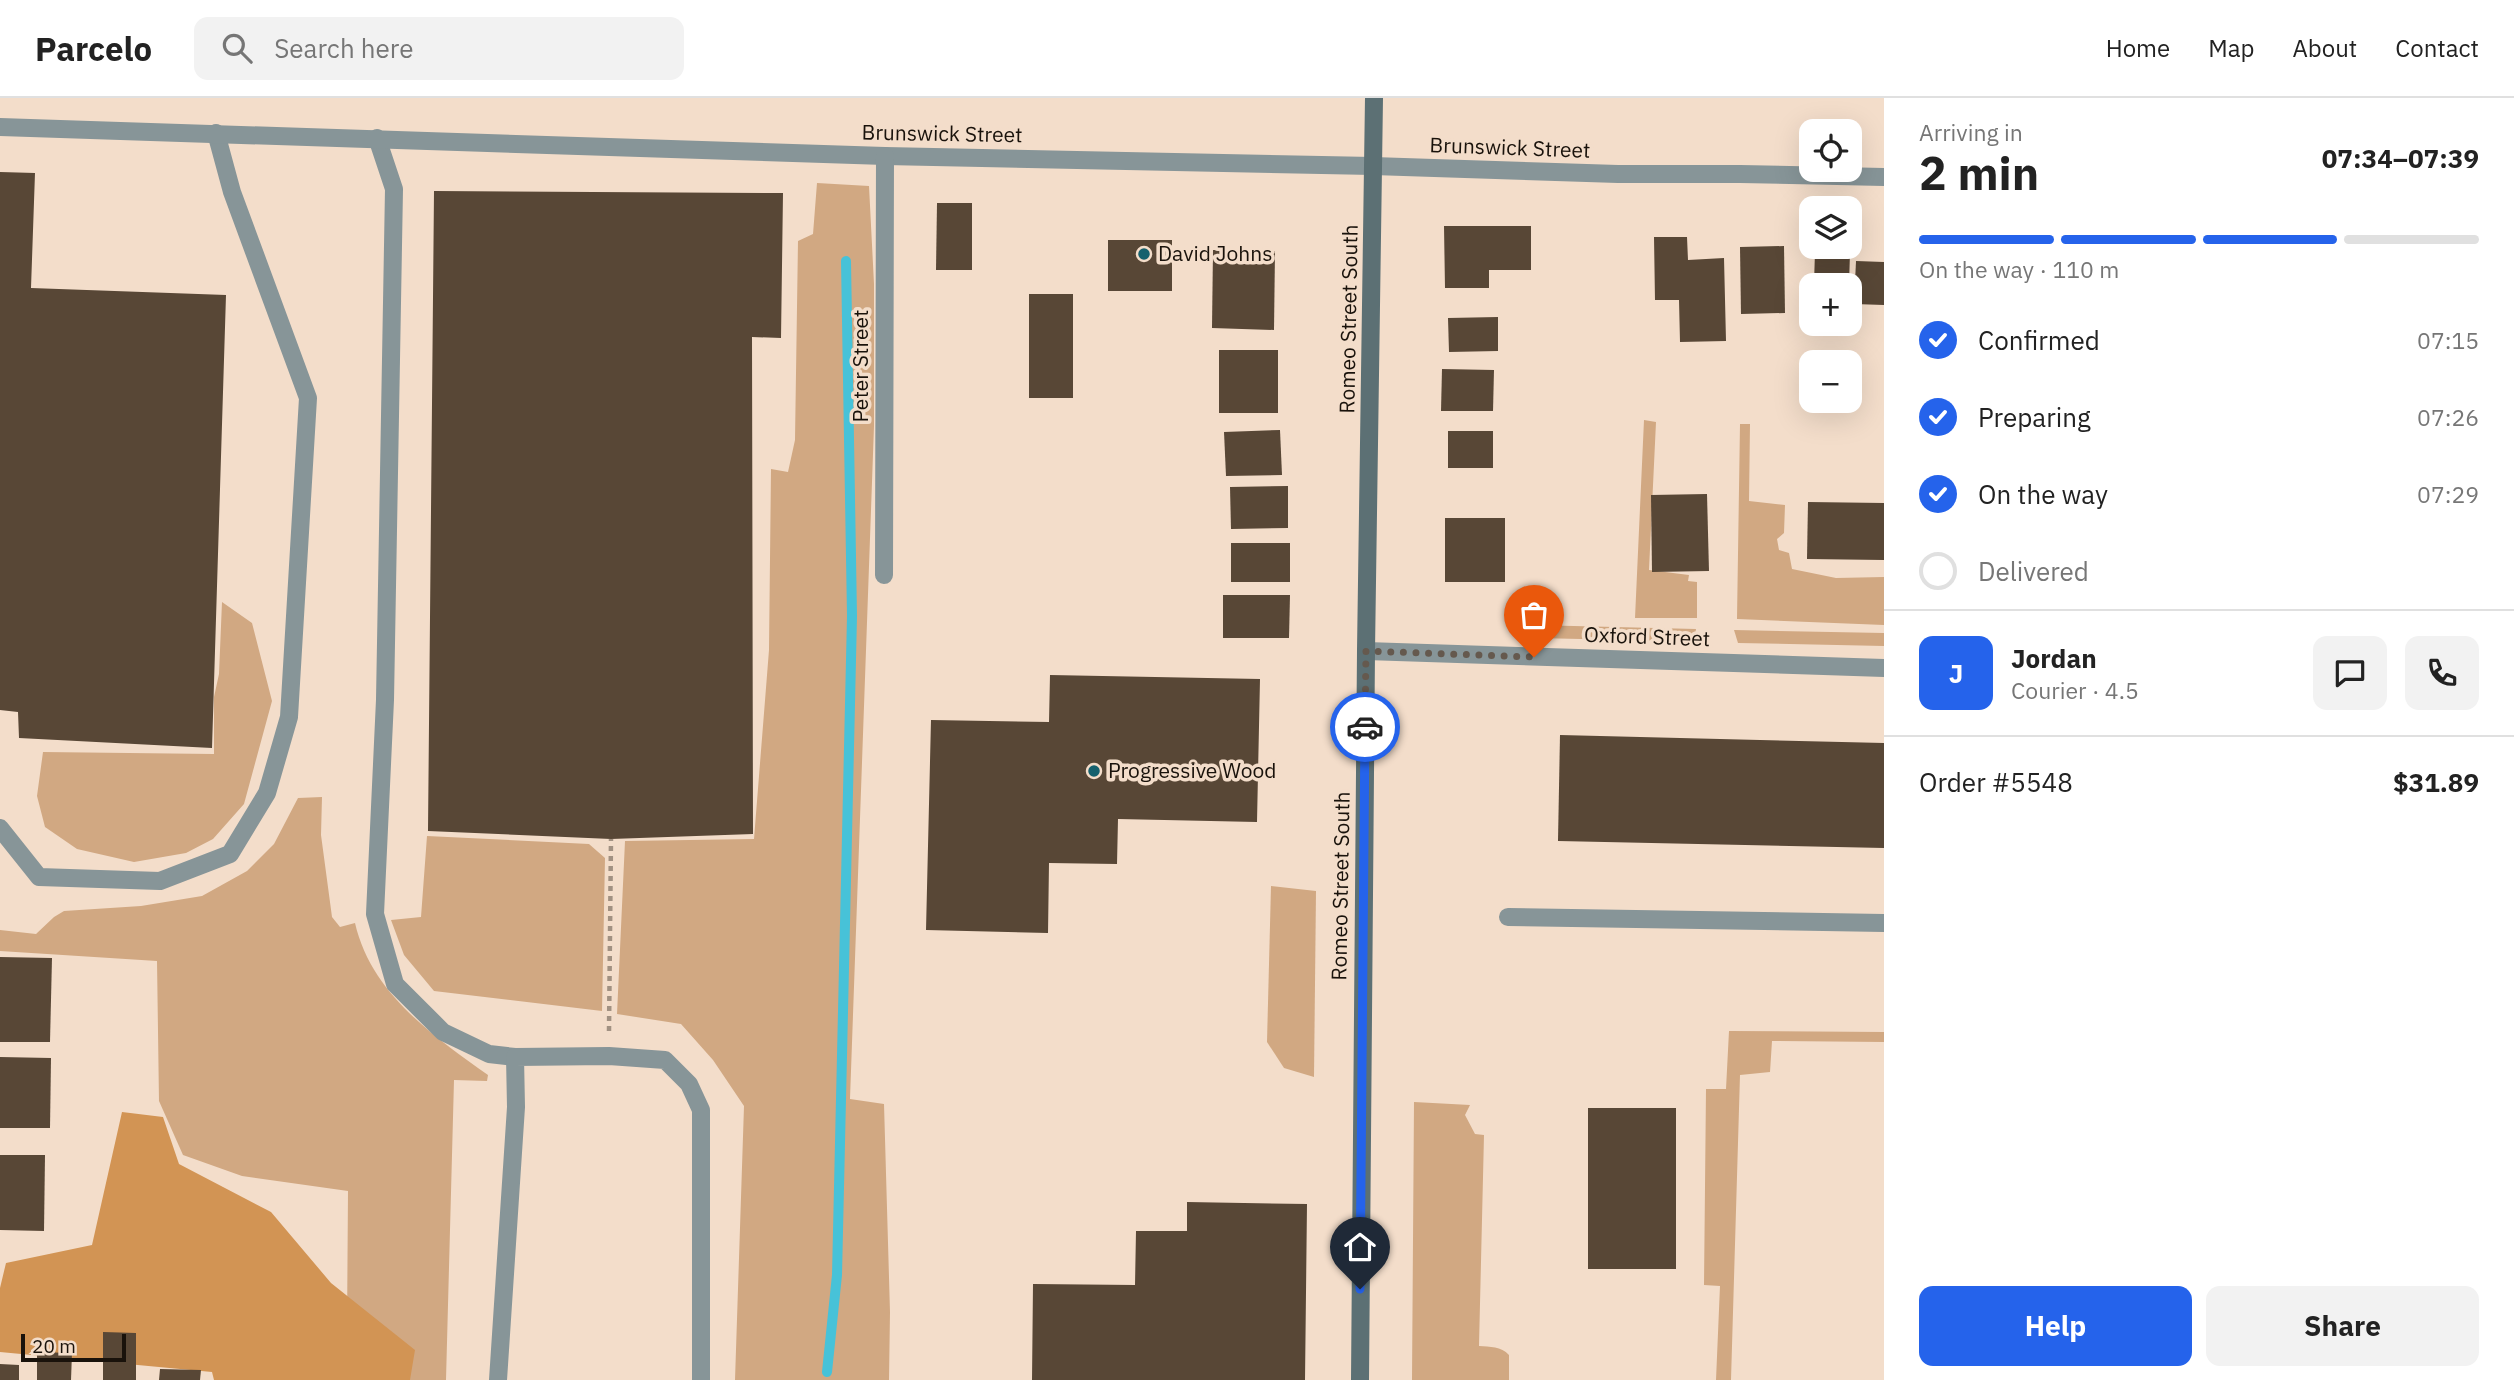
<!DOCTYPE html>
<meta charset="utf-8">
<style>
body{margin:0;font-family:"IBM Plex Sans",sans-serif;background:#f2f2f2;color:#222;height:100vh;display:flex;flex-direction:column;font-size:26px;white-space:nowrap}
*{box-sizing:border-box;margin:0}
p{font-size:23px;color:#767676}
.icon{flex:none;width:38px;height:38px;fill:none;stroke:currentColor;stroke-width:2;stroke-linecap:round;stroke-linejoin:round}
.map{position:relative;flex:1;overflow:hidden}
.panel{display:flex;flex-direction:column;background:#fff;width:630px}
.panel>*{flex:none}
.tools{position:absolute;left:1799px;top:21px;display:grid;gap:14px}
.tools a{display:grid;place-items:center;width:63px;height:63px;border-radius:14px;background:#fff;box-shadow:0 7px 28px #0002;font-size:35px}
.scale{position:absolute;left:21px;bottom:18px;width:105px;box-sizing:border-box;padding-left:7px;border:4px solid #19120b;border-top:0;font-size:19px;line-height:24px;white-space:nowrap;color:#19120b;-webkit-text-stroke:5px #f3ddca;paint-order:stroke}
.pin{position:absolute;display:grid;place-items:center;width:60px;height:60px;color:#fff;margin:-72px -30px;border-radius:50% 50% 50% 0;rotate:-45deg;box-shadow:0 0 7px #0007}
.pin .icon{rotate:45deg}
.courier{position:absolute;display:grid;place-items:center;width:70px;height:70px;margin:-35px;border:5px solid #2563eb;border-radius:50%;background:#fff;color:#222;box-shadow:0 2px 9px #0007}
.head em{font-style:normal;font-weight:700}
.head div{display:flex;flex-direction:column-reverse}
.head{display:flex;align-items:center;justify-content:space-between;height:119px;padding:0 35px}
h1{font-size:46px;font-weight:700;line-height:52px}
.bar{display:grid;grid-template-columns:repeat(4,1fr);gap:10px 7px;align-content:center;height:84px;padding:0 35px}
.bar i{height:9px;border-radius:5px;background:#e0e0e0}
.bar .current{background:#2563eb}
.bar p{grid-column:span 4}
.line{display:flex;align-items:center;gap:18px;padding:0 35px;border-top:2px solid #e0e0e0}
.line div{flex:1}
.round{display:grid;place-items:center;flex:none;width:74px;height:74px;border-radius:14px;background:#f2f2f2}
ol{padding:0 35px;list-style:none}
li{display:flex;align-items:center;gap:21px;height:77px}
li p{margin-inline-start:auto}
li .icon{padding:7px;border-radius:50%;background:#2563eb;color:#fff;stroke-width:4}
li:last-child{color:#767676}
li i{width:38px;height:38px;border:4px solid #e0e0e0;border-radius:50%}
.action{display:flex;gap:14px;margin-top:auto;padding:14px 35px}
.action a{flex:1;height:80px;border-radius:14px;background:#2563eb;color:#fff;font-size:28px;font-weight:700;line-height:80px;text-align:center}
.action a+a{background:#f2f2f2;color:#222}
header{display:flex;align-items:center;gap:42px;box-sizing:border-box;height:98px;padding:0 35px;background:#fff;border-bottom:2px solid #e0e0e0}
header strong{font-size:33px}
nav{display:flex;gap:38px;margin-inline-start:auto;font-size:24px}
.search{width:490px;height:63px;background:#f2f2f2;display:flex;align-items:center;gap:18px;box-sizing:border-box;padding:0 24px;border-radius:14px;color:#767676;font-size:26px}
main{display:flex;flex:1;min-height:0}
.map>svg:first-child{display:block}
</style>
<header>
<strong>Parcelo</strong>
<div class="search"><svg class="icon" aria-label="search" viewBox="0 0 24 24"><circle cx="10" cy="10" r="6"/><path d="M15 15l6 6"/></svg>Search here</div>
<nav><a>Home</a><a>Map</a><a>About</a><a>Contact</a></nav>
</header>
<main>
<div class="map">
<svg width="1884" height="1282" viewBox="0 0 1884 1282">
<rect width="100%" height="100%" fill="#f3ddca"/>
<!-- green -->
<g fill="#d1a882">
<path d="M817 85 869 88 874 186V328L850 1001 884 1006 890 1214 889 1282H735L744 1008 713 962 681 926 617 916 625 743 754 741 769 552 771 371 788 374 795 342 798 143 813 136Z"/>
<path d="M1644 322 1656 324 1649 472 1689 477 1688 483 1697 484V520H1635Z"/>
<path d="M1740 326H1750L1749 403 1785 407 1784 435 1777 441 1779 452 1789 455 1792 471 1836 480 1884 479V527L1737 521Z"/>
<path d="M222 504 252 525 272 603 244 706 213 741 186 755 134 764 77 751 45 729 37 698 43 654 214 656V599L219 576Z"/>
<path d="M1533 527 1696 531 1694 543 1689 540 1673 543 1535 540Z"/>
<path d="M1734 532 1884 535V548L1738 545Z"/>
<path d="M322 699 321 737 332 819 340 829 355 825C371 895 433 938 488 977L487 983 454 982 446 1282H341L347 1231 348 1093 242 1078 183 1057 159 1003 157 863 0 853V832L36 836 54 819 64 813 141 808 202 798 247 773 274 746 298 700Z"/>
<path d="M427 738 589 746 605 760 602 913 434 893 404 857 391 822 421 819Z"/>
<path d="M1271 788 1316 793 1314 979 1284 970 1267 944Z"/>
<path d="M1729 933 1884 934V944L1772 943 1770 974 1740 977 1731 1282H1716L1720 1188 1704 1187 1706 991H1726Z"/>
<path d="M1414 1004 1470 1007 1465 1017 1475 1036 1484 1037 1479 1248C1490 1249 1501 1248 1509 1257V1282H1412Z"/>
</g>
<!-- forest -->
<path fill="#d29454" d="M122 1014 163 1019 179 1066 271 1114 331 1185 415 1252 410 1282H214L212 1274 0 1254V1190L6 1165 92 1147Z"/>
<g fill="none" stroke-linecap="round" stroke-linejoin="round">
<!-- stream -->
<path stroke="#47c2d8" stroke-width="10" d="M827 1274 837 1177 852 518 846 163"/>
</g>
<!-- building -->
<g fill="#584736">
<path d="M0 74 35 75 31 190 226 197 212 650 19 640 18 614 0 612Z"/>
<path d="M434 93 783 95 781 240 752 239 753 736 611 741 428 733Z"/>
<path d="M937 105H972V172H936Z"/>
<path d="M1444 128H1531V172H1489V190H1445Z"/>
<path d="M1654 139H1687L1688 162 1724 160 1726 243 1680 244 1679 202H1655Z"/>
<rect x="1108" y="142" width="64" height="51"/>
<path d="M1784 148 1785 215 1741 216 1740 149Z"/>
<path d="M1213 152 1275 153 1274 232 1212 230Z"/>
<path d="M1815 153 1850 154 1849 187H1814Z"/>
<path d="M1856 163 1884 164V207L1854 206Z"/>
<rect x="1029" y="196" width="44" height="104"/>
<path d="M1498 219V253L1449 254 1448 220Z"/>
<rect x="1219" y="252" width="59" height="63"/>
<path d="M1442 271 1494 272 1493 313H1441Z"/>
<path d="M1280 332 1282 377 1226 378 1224 334Z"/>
<rect x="1448" y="333" width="45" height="37"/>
<path d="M1288 388V430L1231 431 1230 389Z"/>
<path d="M1707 396 1709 473 1652 474 1651 397Z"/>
<path d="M1808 404 1884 405V462L1807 461Z"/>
<rect x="1445" y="420" width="60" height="64"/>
<rect x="1231" y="445" width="59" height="39"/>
<path d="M1223 497H1290L1289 540H1223Z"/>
<path d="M1050 577 1260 581 1257 724 1118 721 1117 766 1049 765 1048 835 926 832 931 622 1049 624Z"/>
<path d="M1560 637 1884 645V750L1558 743Z"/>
<path d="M0 859 52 860 50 944H0Z"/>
<path d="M0 959 51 960 50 1030H0Z"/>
<rect x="1588" y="1010" width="88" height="161"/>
<path d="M0 1057H45L44 1133 0 1132Z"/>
<path d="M1187 1104 1307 1106 1305 1282H1032L1033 1186 1135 1187 1136 1133H1187Z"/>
<path d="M103 1234 136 1235V1282H103Z"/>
<path d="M37 1254 72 1255 71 1282H37Z"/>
<path d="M0 1266 19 1267V1282H0Z"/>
<path d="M160 1271 201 1272 200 1282H159Z"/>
</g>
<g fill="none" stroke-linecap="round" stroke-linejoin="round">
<!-- path -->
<path stroke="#a19182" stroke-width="4.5" stroke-dasharray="5 5" stroke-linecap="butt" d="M609 933 611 741"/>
<!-- service -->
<g stroke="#879598" stroke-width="18">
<path d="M377 40 394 91 385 602 375 816 395 886 443 934 489 956 515 959"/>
<path d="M0 730 39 779 160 783 230 756 267 695 289 619 308 300 232 94 216 35"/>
<path d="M1508 819 1884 825"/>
<path d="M498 1282 516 1009 515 959 609 958 665 962 689 986 701 1012V1282"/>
</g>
<!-- minor -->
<g stroke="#879598" stroke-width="18">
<path d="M0 29 885 58 1373 68 1618 76H1740L1884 79"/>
<path d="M884 477 885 58"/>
<path d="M1366 553 1884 570"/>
</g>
<!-- secondary -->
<path stroke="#5c7074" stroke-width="18" d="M1360 1282 1366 553 1374 0"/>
</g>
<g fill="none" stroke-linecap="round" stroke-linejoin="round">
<!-- done -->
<path stroke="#65594e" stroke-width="7" stroke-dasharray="0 12.6" d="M1365 629 1366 553 1534 559"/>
<!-- route -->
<path stroke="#2563eb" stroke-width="9" d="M1360 1191 1365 629"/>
</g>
<!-- markers -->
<g fill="#15616e" stroke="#f3ddca" stroke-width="2.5">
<circle cx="1144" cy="156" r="7"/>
<circle cx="1094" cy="673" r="7"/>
</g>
<g text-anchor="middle" stroke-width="7" stroke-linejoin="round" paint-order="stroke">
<!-- street labels -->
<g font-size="21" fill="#19120b" stroke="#f3ddca">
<text transform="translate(942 36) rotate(1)" y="7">Brunswick Street</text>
<text transform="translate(1510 50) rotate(2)" y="7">Brunswick Street</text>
<text transform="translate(1349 221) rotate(-89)" y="7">Romeo Street South</text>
<text transform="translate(861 268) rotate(-90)" y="7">Peter Street</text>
<text transform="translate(1647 539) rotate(2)" y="7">Oxford Street</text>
<text transform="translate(1341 788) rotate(-89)" y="7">Romeo Street South</text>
</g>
<!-- poi labels -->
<g font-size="21" fill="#19120b" stroke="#f3ddca" text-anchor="start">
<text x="1158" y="163">David Johns</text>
<text x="1108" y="680">Progressive Wood</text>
</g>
</g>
</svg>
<div class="tools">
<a><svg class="icon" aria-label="locate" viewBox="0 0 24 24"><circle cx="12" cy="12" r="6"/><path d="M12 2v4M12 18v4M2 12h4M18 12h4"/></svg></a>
<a><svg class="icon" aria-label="layers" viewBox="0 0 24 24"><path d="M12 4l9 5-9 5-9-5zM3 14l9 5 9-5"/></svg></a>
<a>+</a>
<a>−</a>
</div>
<div class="scale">20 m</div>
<div class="pin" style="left:1534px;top:559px;background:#ea580c"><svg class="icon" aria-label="bag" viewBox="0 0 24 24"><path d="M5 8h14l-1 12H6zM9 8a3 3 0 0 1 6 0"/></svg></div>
<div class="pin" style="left:1360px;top:1191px;background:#1f2937"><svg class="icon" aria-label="home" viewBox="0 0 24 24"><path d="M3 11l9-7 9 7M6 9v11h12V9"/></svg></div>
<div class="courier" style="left:1365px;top:629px"><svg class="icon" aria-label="car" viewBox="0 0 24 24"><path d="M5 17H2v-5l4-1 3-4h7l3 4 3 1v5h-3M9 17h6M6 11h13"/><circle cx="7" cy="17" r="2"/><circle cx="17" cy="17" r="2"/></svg></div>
</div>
<section class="panel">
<div class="head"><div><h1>2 min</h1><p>Arriving in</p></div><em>07:34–07:39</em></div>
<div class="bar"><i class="current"></i><i class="current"></i><i class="current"></i><i></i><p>On the way · 110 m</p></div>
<ol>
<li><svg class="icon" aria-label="check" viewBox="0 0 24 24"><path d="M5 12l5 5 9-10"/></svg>Confirmed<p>07:15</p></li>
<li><svg class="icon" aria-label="check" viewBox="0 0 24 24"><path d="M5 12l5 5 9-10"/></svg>Preparing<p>07:26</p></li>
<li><svg class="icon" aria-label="check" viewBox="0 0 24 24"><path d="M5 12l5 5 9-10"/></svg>On the way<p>07:29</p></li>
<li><i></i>Delivered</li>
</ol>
<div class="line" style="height:126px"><b class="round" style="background:#2563eb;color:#fff">J</b><div><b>Jordan</b><p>Courier · 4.5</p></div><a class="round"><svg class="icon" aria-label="chat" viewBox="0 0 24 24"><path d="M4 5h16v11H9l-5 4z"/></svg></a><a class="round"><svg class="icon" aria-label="phone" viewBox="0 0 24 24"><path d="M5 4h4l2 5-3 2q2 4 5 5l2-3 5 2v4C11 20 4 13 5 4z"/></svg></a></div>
<div class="line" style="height:91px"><div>Order #5548</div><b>$31.89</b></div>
<div class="action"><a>Help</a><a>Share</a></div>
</section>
</main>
